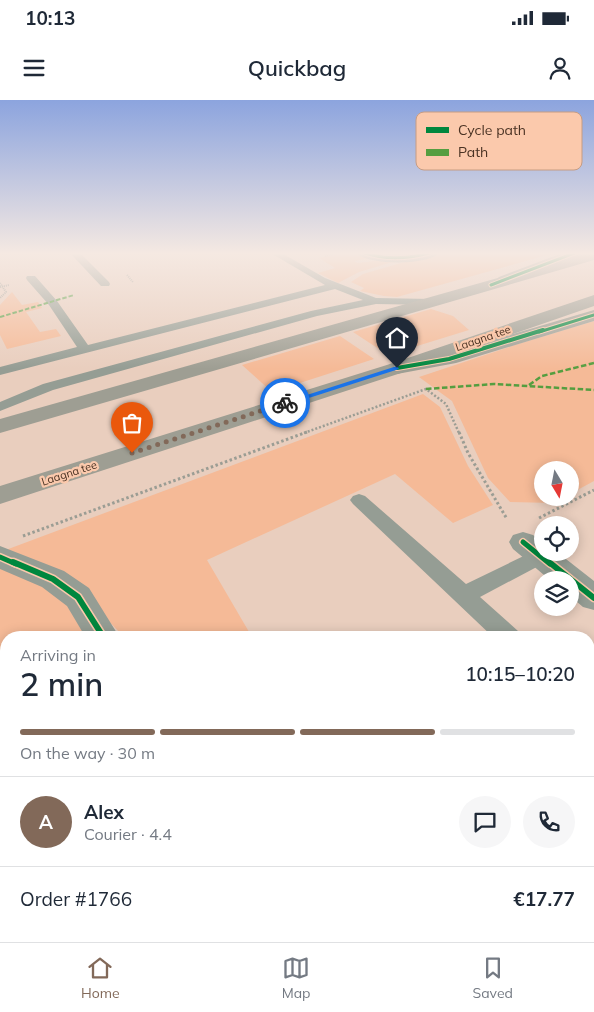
<!DOCTYPE html>
<meta charset="utf-8">
<style>
body{margin:0;font-family:Mulish,sans-serif;background:#f6f6f7;color:#1f2937;height:100vh;display:flex;flex-direction:column;font-size:19px;white-space:nowrap}
*{box-sizing:border-box;margin:0}
p{font-size:16px;color:#747a83}
.icon{flex:none;width:28px;height:28px;fill:none;stroke:currentColor;stroke-width:2;stroke-linecap:round;stroke-linejoin:round}
.map{position:relative;flex:1;overflow:hidden}
.drawer{position:absolute;left:0px;top:531px;width:595px;height:311px;display:flex;flex-direction:column;background:#fff;border-radius:20px 20px 0 0;box-shadow:0 2px 12px #0003}
.drawer>*{flex:none}
.needle{width:32px;rotate:170deg}
.controls{position:absolute;left:534px;top:361px;display:grid;gap:10px}
.controls a{display:grid;place-items:center;width:45px;height:45px;border-radius:50%;background:#fff;box-shadow:0 2px 12px #0003;font-size:25px}
.pin{position:absolute;display:grid;place-items:center;width:42px;height:42px;color:#fff;margin:-51px -21px;border-radius:50% 50% 50% 0;rotate:-45deg;box-shadow:0 0 5px #0007}
.pin .icon{rotate:45deg}
.courier{position:absolute;display:grid;place-items:center;width:50px;height:50px;margin:-25px;border:4px solid #1a73e8;border-radius:50%;background:#fff;color:#222;box-shadow:0 1px 6px #0007}
.head em{font-style:normal;font-weight:600}
.head div{display:flex;flex-direction:column-reverse}
.head{display:flex;align-items:center;justify-content:space-between;height:85px;padding:0 20px}
h1{font-size:32px;font-weight:600;line-height:38px}
.bar{display:grid;grid-template-columns:repeat(4,1fr);gap:8px 5px;align-content:center;height:60px;padding:0 20px}
.bar i{height:6px;border-radius:4px;background:#e0e1e3}
.bar .active{background:#826959}
.bar p{grid-column:span 4}
.line{display:flex;align-items:center;gap:12px;padding:0 20px;border-top:1px solid #e0e1e3}
.line div{flex:1}
.round{display:grid;place-items:center;flex:none;width:52px;height:52px;border-radius:26px;background:#f6f6f7}
.status{display:flex;justify-content:space-between;align-items:center;height:35px;padding:0 25px;background:#fff;direction:ltr}
.status svg{height:14px;fill:currentColor}
header{display:flex;justify-content:space-between;align-items:center;height:65px;padding:0 20px;background:#fff;font-size:22px;font-weight:600}
.menu{display:flex;justify-content:space-around;align-items:center;height:70px;border-top:1px solid #e0e1e3;background:#fff;font-size:14px;color:#747a83}
.menu a{display:grid;justify-items:center;gap:2px}
.menu .active{color:#826959}
.map>svg:first-child{display:block}
</style>
<div class="status"><b>10:13</b><svg viewBox="0 0 49 12"><path d="M0 12V9h3v3zM5 12V6h3v6zM10 12V3h3v9zM15 12V0h3v12zM26 1h20v11H26zM47 4h2v5h-2z"/></svg></div>
<header><svg class="icon" aria-label="menu" viewBox="0 0 24 24"><path d="M4 6h16M4 12h16M4 18h16"/></svg>Quickbag<svg class="icon" aria-label="person" viewBox="0 0 24 24"><circle cx="12" cy="8" r="4"/><path d="M4 21q1-7 8-7t8 7"/></svg></header>
<div class="map">
<svg width="594" height="842" viewBox="0 0 594 842">
<rect width="100%" height="100%" fill="#e9cebe"/>
<!-- green -->
<g fill="#f5ba97">
<path d="M347 152H357L372 158 354 161 358 163 383 160H399L359 172 338 183 318 173 335 168 319 158Z"/>
<path d="M439 152H558L397 197 384 196 360 191 364 188 351 182 363 174Z"/>
<path d="M12 192 22 205 38 202 42 208 26 212 40 232 56 229 61 236 7 249 0 235V205Z"/>
<path d="M431 209 453 216 469 230 388 255 353 232Z"/>
<path d="M594 221V381L570 394V370H542V398H563L553 403 510 402 488 378 452 301 419 277 515 245Z"/>
<path d="M340 236 374 259 272 292 242 265Z"/>
<path d="M423 294 440 307 468 366 493 405 453 423 395 374 207 460 252 537H124L78 489 3 451Z"/>
<path d="M0 465 49 482 93 537 6 538V836H257L260 842H0Z"/>
<path d="M312 836H411L415 842H315Z"/>
</g>
<g fill="none" stroke-linecap="round" stroke-linejoin="round">
<!-- path-far2 -->
<g stroke="#9b9d94" stroke-width="2" stroke-dasharray="1 1" stroke-linecap="butt">
<path d="M325 156 338 153"/>
<path d="M127 175 133 182"/>
<path d="M0 183 6 192 0 198"/>
<path d="M0 187 9 185"/>
</g>
<!-- path-far1 -->
<path stroke="#9b9d94" stroke-width="2.5" stroke-dasharray="2 2" stroke-linecap="butt" d="M304 333 426 289 446 304 459 333"/>
<!-- path -->
<g stroke="#9b9d94" stroke-width="3" stroke-dasharray="2.5 2.5" stroke-linecap="butt">
<path d="M459 332 468 353 507 419"/>
<path d="M539 418 594 390"/>
<path d="M23 436 307 332"/>
</g>
<!-- lane -->
<g fill="#959d94" fill-rule="evenodd">
<path d="M69 152H79L109 182 110 184 109 186H101Z"/>
<path d="M269 152H280L325 178 376 198 432 199 438 202 432 205 376 204 317 216 53 290 0 311V302L43 284 311 211 363 200 335 189 0 275V267L77 247 49 205 27 180 26 178 27 176H35L57 201 88 245 325 185Z"/>
<path d="M359 394 365 396 466 484 534 451 541 449 542 452H549L551 456 548 461 480 497 518 531 521 538H494L353 404 350 400 353 396Z"/>
<path d="M509 836H544L546 842H511Z"/>
</g>
<!-- street -->
<g fill="#959d94" fill-rule="evenodd">
<path d="M355 152 397 154 418 152H440C430 166 366 166 355 152Z"/>
<path d="M523 432 533 435 542 442V452H557L594 481V510L583 507 570 496V480H550L513 449 509 442 513 435Z"/>
<path d="M0 446 64 471 89 488 120 538H86L67 506 42 487 0 469Z"/>
<path d="M255 836H304L306 842H257Z"/>
</g>
<!-- secondary -->
<g fill="#9d9f94" fill-rule="evenodd">
<path d="M565 152H584L582 155 509 183H499L496 180 499 177Z"/>
<path d="M594 210V221L456 263 397 274 390 272 387 268 390 264 446 254Z"/>
</g>
<!-- primary -->
<g fill="#9e9e93" fill-rule="evenodd">
<path d="M589 152H594V160L0 333V319Z"/>
<path d="M594 195V206L404 272 0 404V386L390 264Z"/>
</g>
<!-- quiet-far2 -->
<path stroke="#559e40" stroke-width="2" stroke-dasharray="4.5 2" stroke-linecap="butt" d="M0 217 74 195"/>
<!-- quiet-far1 -->
<g stroke="#559e40" stroke-width="2.5" stroke-dasharray="5.5 2.5" stroke-linecap="butt">
<path d="M529 285 542 276 594 263"/>
<path d="M426 289 494 284 594 290"/>
</g>
<!-- quiet -->
<g stroke="#559e40" stroke-width="5.5" stroke-dasharray="12 5.5" stroke-linecap="butt">
<path d="M0 644 6 642"/>
<path d="M279 836 282 842"/>
<path d="M66 842 70 836"/>
<path d="M227 842 235 836"/>
</g>
<!-- cycleway-far3 casing -->
<g stroke="#fbc9ac" stroke-width="5">
<g id="cycleway-far3">
<path d="M362 152C386 161 409 159 433 152"/>
<path d="M491 185 577 152"/>
<path d="M539 232 594 215"/>
</g>
</g>
<!-- cycleway-far2 casing -->
<g stroke="#fbc9ac" stroke-width="6">
<path id="cycleway-far2" d="M397 268 449 259 543 230"/>
</g>
<!-- cycleway-far1 casing -->
<g stroke="#fbc9ac" stroke-width="8">
<g id="cycleway-far1">
<path d="M523 442 550 464"/>
<path d="M0 457 16 464"/>
</g>
</g>
<!-- cycleway casing -->
<g stroke="#fbc9ac" stroke-width="9">
<g id="cycleway">
<path d="M13 462 53 479 78 497 104 538"/>
<path d="M549 462 594 498"/>
</g>
</g>
<!-- cycleway-far3 -->
<use href="#cycleway-far3" stroke="#00873e" stroke-width="3"/>
<!-- cycleway-far2 -->
<use href="#cycleway-far2" stroke="#00873e" stroke-width="4"/>
<!-- cycleway-far1 -->
<use href="#cycleway-far1" stroke="#00873e" stroke-width="5"/>
<!-- cycleway -->
<use href="#cycleway" stroke="#00873e" stroke-width="6"/>
</g>
<!-- sky -->
<linearGradient id="sky" x2="0" y2="1"><stop stop-color="#8ca4de"/><stop offset="0.57" stop-color="#f5e9e2"/><stop offset="1" stop-color="#f5e9e2" stop-opacity="0"/></linearGradient>
<rect width="594" height="269" fill="url(#sky)"/>
<!-- route -->
<path fill="#1a73e8" d="M397 266 399 269 287 305 282 303Z"/>
<g fill="none" stroke-linecap="round" stroke-linejoin="round">
<!-- done -->
<path stroke="#826959" stroke-width="5" stroke-dasharray="0 9" d="M132 353 285 303"/>
</g>
<g text-anchor="middle" stroke-width="4.5" stroke-linejoin="round" paint-order="stroke">
<!-- far-street labels -->
<g font-size="11" fill="#4a3223" stroke="#fbc9ac">
<text transform="translate(483 238) rotate(-19)" y="4">Laagna tee</text>
<text transform="translate(69 373) rotate(-18)" y="4">Laagna tee</text>
</g>
</g>
<!-- legend -->
<rect x="416" y="12" width="166" height="58" rx="8" fill="#fbc9ac" stroke="#c69c83" stroke-width="1"/>
<rect x="426" y="27" width="23" height="6" fill="#00873e"/>
<rect x="426" y="49" width="23" height="7" fill="#559e40"/>
<g font-size="14" fill="#4a3223">
<text x="458" y="35">Cycle path</text>
<text x="458" y="57">Path</text>
</g>
</svg>
<div class="controls">
<a><svg class="needle" viewBox="-14 -14 28 28"><path d="M0-13l5 13h-10z" fill="#e53935"/><path d="M0 13l5-13h-10z" fill="#747a83"/></svg></a>
<a><svg class="icon" aria-label="locate" viewBox="0 0 24 24"><circle cx="12" cy="12" r="6"/><path d="M12 2v4M12 18v4M2 12h4M18 12h4"/></svg></a>
<a><svg class="icon" aria-label="layers" viewBox="0 0 24 24"><path d="M12 4l9 5-9 5-9-5zM3 14l9 5 9-5"/></svg></a>
</div>
<div class="pin" style="left:132px;top:353px;background:#ea580c"><svg class="icon" aria-label="bag" viewBox="0 0 24 24"><path d="M5 8h14l-1 12H6zM9 8a3 3 0 0 1 6 0"/></svg></div>
<div class="pin" style="left:397px;top:268px;background:#1f2937"><svg class="icon" aria-label="home" viewBox="0 0 24 24"><path d="M3 11l9-7 9 7M6 9v11h12V9"/></svg></div>
<div class="courier" style="left:285px;top:303px"><svg class="icon" aria-label="bike" viewBox="0 0 24 24"><circle cx="6" cy="16" r="4"/><circle cx="18" cy="16" r="4"/><path d="M6 16l4-8h5l3 8M10 8l3 8H6M13 5h3"/></svg></div>
<section class="drawer">
<div class="head"><div><h1>2 min</h1><p>Arriving in</p></div><em>10:15–10:20</em></div>
<div class="bar"><i class="active"></i><i class="active"></i><i class="active"></i><i></i><p>On the way · 30 m</p></div>
<div class="line" style="height:90px"><b class="round" style="background:#826959;color:#fff">A</b><div><b>Alex</b><p>Courier · 4.4</p></div><a class="round"><svg class="icon" aria-label="chat" viewBox="0 0 24 24"><path d="M4 5h16v11H9l-5 4z"/></svg></a><a class="round"><svg class="icon" aria-label="phone" viewBox="0 0 24 24"><path d="M5 4h4l2 5-3 2q2 4 5 5l2-3 5 2v4C11 20 4 13 5 4z"/></svg></a></div>
<div class="line" style="height:65px"><div>Order #1766</div><b>€17.77</b></div>
</section>
</div>
<nav class="menu">
<a class="active"><svg class="icon" aria-label="home" viewBox="0 0 24 24"><path d="M3 11l9-7 9 7M6 9v11h12V9"/></svg>Home</a>
<a><svg class="icon" aria-label="map" viewBox="0 0 24 24"><path d="M3 6l6-2 6 2 6-2v14l-6 2-6-2-6 2zM9 4v14M15 6v14"/></svg>Map</a>
<a><svg class="icon" aria-label="saved" viewBox="0 0 24 24"><path d="M7 4h10v16l-5-4-5 4z"/></svg>Saved</a>
</nav>
